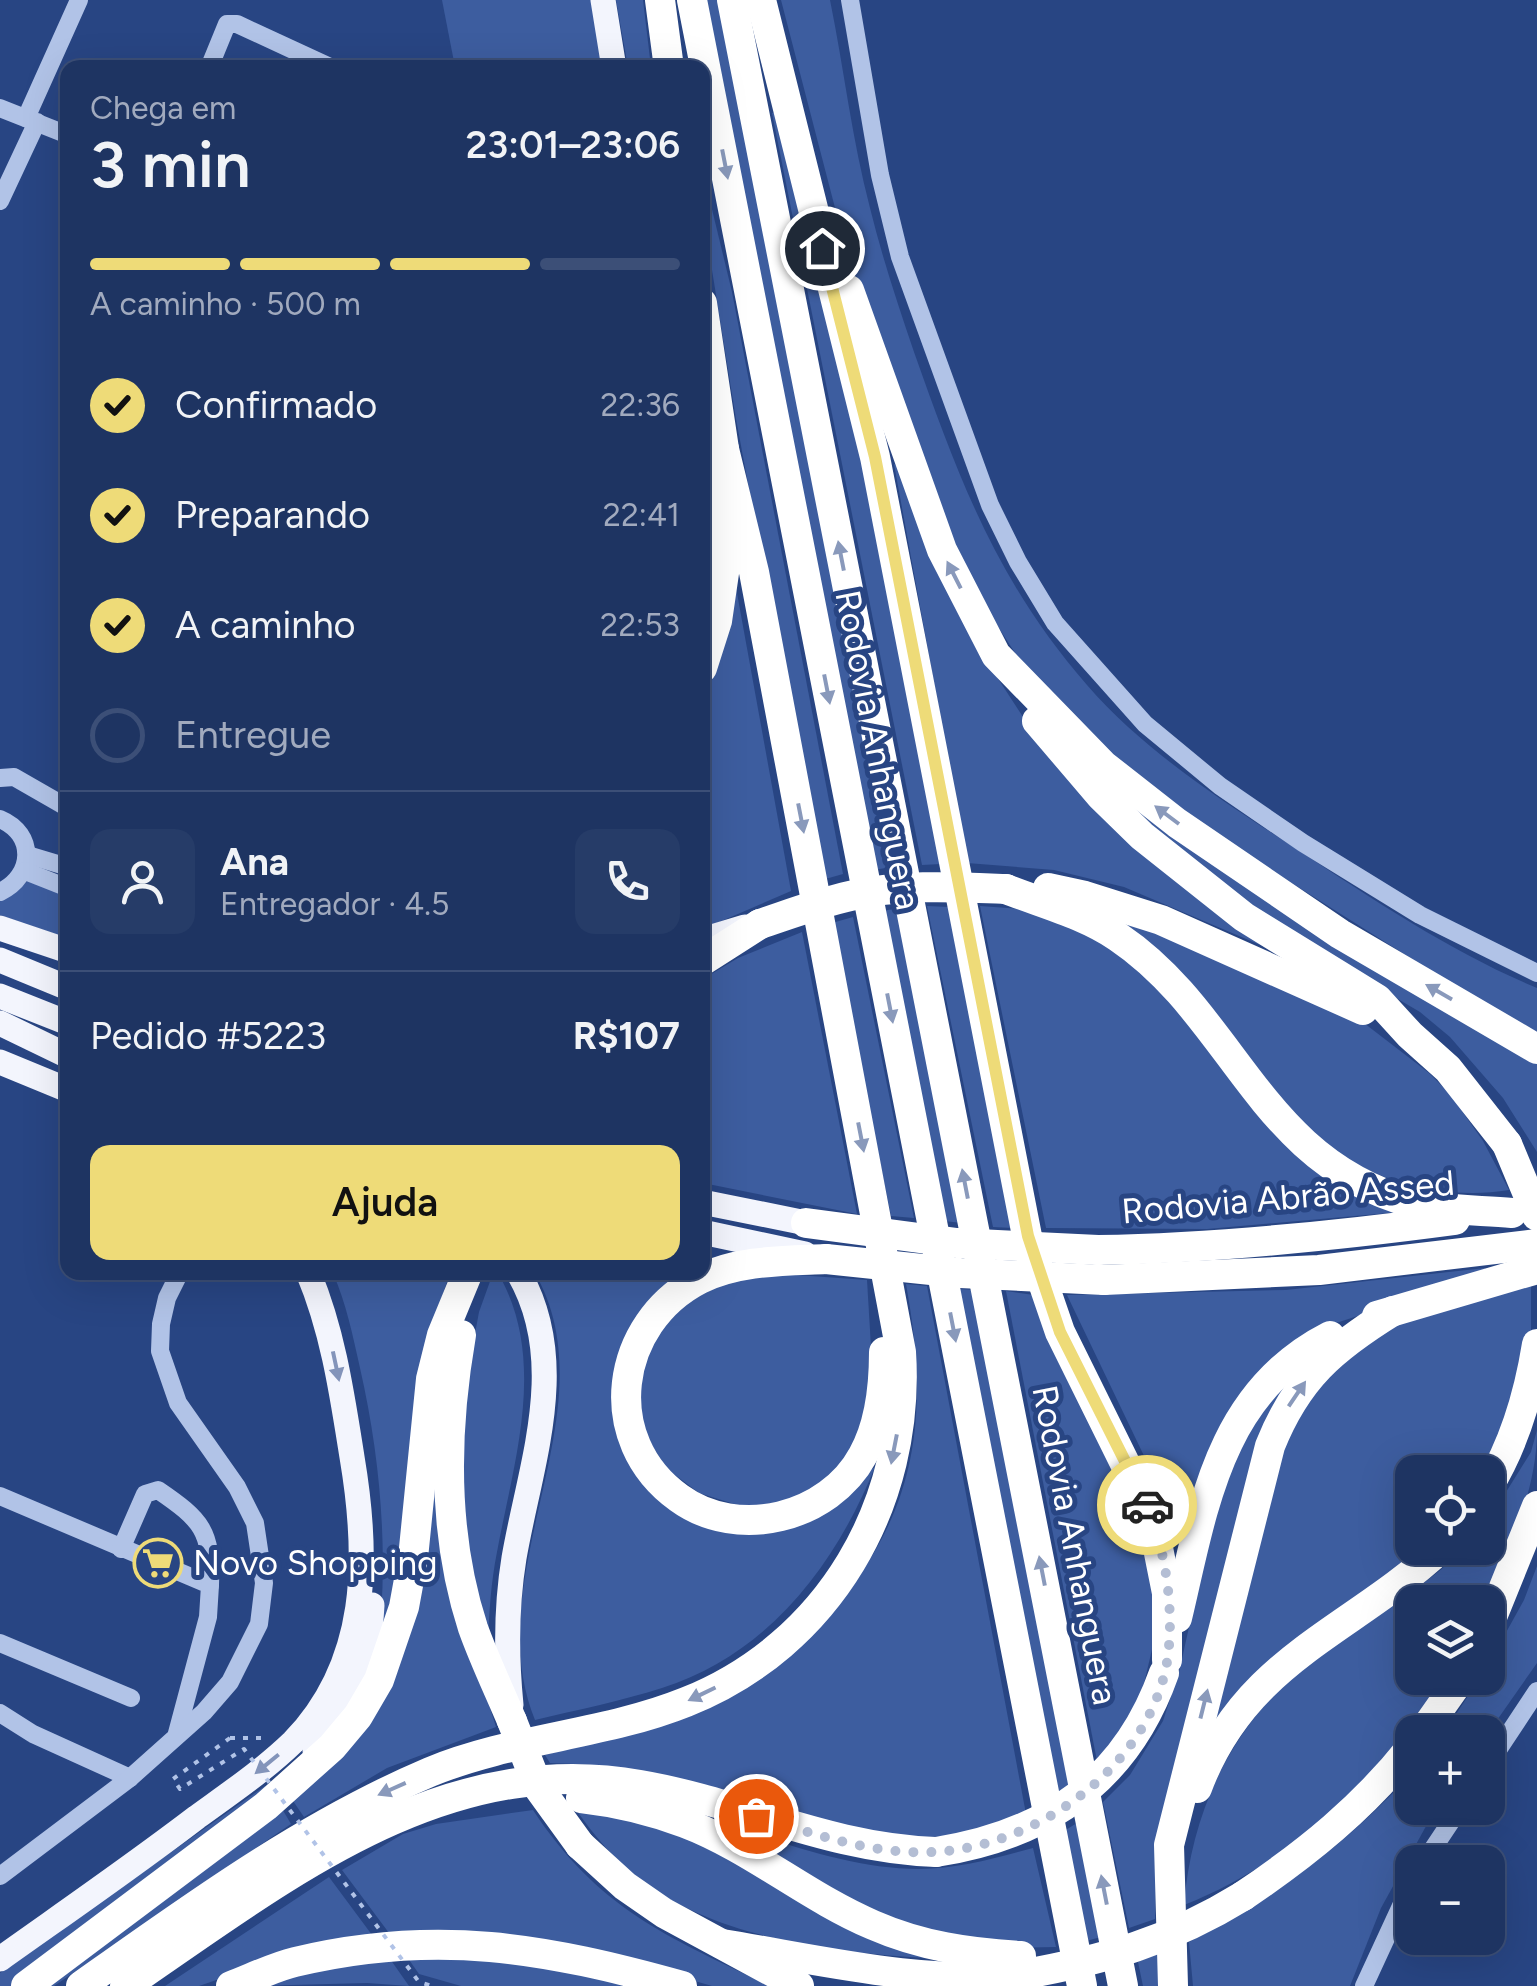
<!DOCTYPE html>
<html lang="pt">
<meta charset="utf-8">
<style>
body{margin:0;font-family:Figtree,sans-serif;background:#263c68;color:#f1f3f6;height:100vh;display:flex;flex-direction:column;font-size:38px;white-space:nowrap}
*{box-sizing:border-box;margin:0}
p{font-size:32px;color:#a1aabe}
.icon{flex:none;width:55px;height:55px;fill:none;stroke:currentColor;stroke-width:2;stroke-linecap:round;stroke-linejoin:round}
.map{position:relative;flex:1;overflow:hidden}
.side{position:absolute;left:60px;top:60px;width:650px;height:1220px;display:flex;flex-direction:column;background:#1e3462;border-radius:20px;box-shadow:0 10px 40px #0002,0 0 0 2px #3c4f77}
.side>*{flex:none}
.tools{position:absolute;left:1395px;top:1455px;display:grid;gap:20px}
.tools a{display:grid;place-items:center;width:110px;height:110px;border-radius:20px;background:#1e3462;box-shadow:0 10px 40px #0002,0 0 0 2px #3c4f77;font-size:50px}
.pin{position:absolute;display:grid;place-items:center;width:85px;height:85px;color:#fff;margin:-42px;border:5px solid #fff;border-radius:50%;box-shadow:0 2px 10px #0007}
.courier{position:absolute;display:grid;place-items:center;width:100px;height:100px;margin:-50px;border:8px solid #eedb78;border-radius:50%;background:#fff;color:#222;box-shadow:0 2px 12px #0007}
.summary em{font-style:normal;font-weight:600}
.summary div{display:flex;flex-direction:column-reverse}
.summary{display:flex;align-items:center;justify-content:space-between;height:170px;padding:0 30px}
h1{font-size:65px;font-weight:600;line-height:75px}
.bar{display:grid;grid-template-columns:repeat(4,1fr);gap:15px 10px;align-content:center;height:120px;padding:0 30px}
.bar i{height:12px;border-radius:8px;background:#3c4f77}
.bar .active{background:#eedb78}
.bar p{grid-column:span 4}
.line{display:flex;align-items:center;gap:25px;padding:0 30px;border-top:2px solid #3c4f77}
.line div{flex:1}
.round{display:grid;place-items:center;flex:none;width:105px;height:105px;border-radius:20px;background:#263c68}
ol{padding:0 30px;list-style:none}
li{display:flex;align-items:center;gap:30px;height:110px}
li p{margin-inline-start:auto}
li .icon{padding:10px;border-radius:50%;background:#eedb78;color:#111;stroke-width:4}
li:last-child{color:#a1aabe}
li i{width:55px;height:55px;border:5px solid #3c4f77;border-radius:50%}
.button{display:flex;gap:20px;margin-top:auto;padding:20px 30px}
.button a{flex:1;height:115px;border-radius:20px;background:#eedb78;color:#111;font-size:40px;font-weight:600;line-height:115px;text-align:center}
.map>svg:first-child{display:block}
</style>
<div class="map">
<svg width="1537" height="1986" viewBox="0 0 1537 1986">
<rect width="100%" height="100%" fill="#284583"/>
<!-- green -->
<g fill="#3d5d9f">
<path d="M442 0H591L602 67H455Z"/>
<path d="M616 0H643L651 67H628Z"/>
<path d="M704 0H723L891 867 874 870Z"/>
<path d="M781 0H830C844 69 852 140 870 208 882 257 898 305 914 352 959 479 997 582 1087 685 1147 754 1226 803 1301 852 1377 902 1453 953 1537 988V1038L1151 794 1019 659 993 619 952 541 867 314 847 254Z"/>
<path d="M780 111 840 348 941 864 922 865 772 113Z"/>
<path d="M710 201 732 292 843 874 822 880 736 419 703 214 702 204Z"/>
<path d="M702 418C711 479 712 537 703 598Z"/>
<path d="M894 464 898 466 976 645 1029 726 1272 950 1124 887 1054 870 967 863Z"/>
<path d="M733 571 791 891 703 929 702 695 719 644Z"/>
<path d="M1118 794 1537 1061V1152L1503 1098 1450 1037 1420 1012 1357 975 1236 894 1173 846Z"/>
<path d="M31 878 67 890V938L0 915V896L22 886Z"/>
<path d="M927 906 949 907 1013 1228 993 1227Z"/>
<path d="M980 906 1022 909 1057 918 1134 959 1258 1107 1400 1212 1207 1229 1046 1228Z"/>
<path d="M901 908 962 1223 944 1221 881 911Z"/>
<path d="M1111 914 1360 1020 1429 1073 1450 1094 1483 1141 1509 1190C1444 1201 1376 1181 1322 1145Z"/>
<path d="M853 917 914 1218 891 1216 832 923Z"/>
<path d="M802 932 857 1214 703 1183V979L738 958Z"/>
<path d="M1485 1268 1484 1275 1336 1323 1288 1352 1182 1551 1157 1483 1067 1295 1286 1290Z"/>
<path d="M333 1273H450L432 1326 403 1570 377 1659C389 1561 382 1465 360 1368 353 1336 346 1303 333 1273Z"/>
<path d="M493 1273H498C548 1360 514 1460 497 1552 491 1582 489 1613 488 1644L463 1546 461 1410 479 1312Z"/>
<path d="M535 1273H694L676 1283 620 1422 728 1525 857 1479 875 1467C835 1566 768 1654 662 1688 621 1701 577 1710 535 1720 476 1574 613 1411 535 1273Z"/>
<path d="M769 1273 867 1280 872 1364 869 1395 854 1448 830 1480 792 1500 744 1507 699 1493 666 1468 641 1427 636 1405 646 1346 701 1288Z"/>
<path d="M1531 1278V1339L1488 1473 1412 1472V1548H1427L1212 1731 1268 1472 1308 1396 1376 1335 1411 1319Z"/>
<path d="M906 1284 927 1286 1026 1814C912 1874 771 1799 656 1774 621 1766 585 1764 550 1763L545 1755C582 1744 629 1736 663 1720 692 1705 719 1684 747 1666 773 1649 807 1634 830 1613 843 1601 854 1585 863 1570 924 1480 925 1388 906 1284Z"/>
<path d="M958 1289 975 1290 1070 1786 1058 1795Z"/>
<path d="M1006 1291 1034 1295 1134 1505 1155 1585 1154 1641 1142 1692 1131 1716 1097 1761Z"/>
<path d="M1280 1383 1291 1393 1156 1862 1155 1919 1129 1928 1103 1802 1130 1775 1163 1721 1180 1668 1224 1468Z"/>
<path d="M1537 1430C1537 1491 1509 1546 1488 1602H1412V1678H1449C1380 1776 1297 1860 1184 1905 1192 1803 1239 1712 1323 1652 1375 1615 1418 1593 1465 1548H1488V1521L1531 1452Z"/>
<path d="M433 1456 459 1610 496 1727 387 1768 304 1817 291 1798 369 1722Z"/>
<path d="M1537 1566V1663L1488 1733 1444 1732 1480 1678H1488V1665L1524 1600Z"/>
<path d="M1412 1773V1808H1436L1381 1908 1350 1986H1193L1189 1942C1274 1898 1347 1844 1412 1773Z"/>
<path d="M265 1786 268 1792 16 1986H0V1973Z"/>
<path d="M281 1807 291 1824 54 1986H39Z"/>
<path d="M574 1807 667 1825 929 1958C838 1954 717 1938 642 1881 615 1861 593 1834 574 1807Z"/>
<path d="M533 1810C598 1909 668 1937 770 1986H712L626 1961 392 1937 342 1870 403 1834 436 1824Z"/>
<path d="M1077 1823 1101 1937 1086 1941 1064 1831Z"/>
<path d="M725 1825C788 1844 853 1869 919 1869 958 1869 996 1858 1033 1848L1056 1947 1006 1948 897 1926Z"/>
<path d="M329 1877 375 1939 286 1956 199 1986H165Z"/>
<path d="M405 1954 495 1956 638 1986H461L419 1974Z"/>
<path d="M1157 1954 1161 1986H1143L1138 1962Z"/>
<path d="M388 1956 409 1986 367 1983 250 1986Z"/>
</g>
<g fill="none" stroke-linecap="round" stroke-linejoin="round">
<!-- path -->
<path stroke="#b1c3e7" stroke-width="4" stroke-dasharray="5 8" stroke-linecap="butt" d="M230 1738H266"/>
<!-- minor -->
<g stroke="#b1c3e7" stroke-width="18">
<path d="M850 0 880 175 900 257 990 505 1018 562 1055 623 1145 724 1220 786 1303 843 1420 915 1537 973"/>
<path d="M209 68 227 24H237L332 68"/>
<path d="M0 108 68 135"/>
<path d="M26 118 79 0"/>
<path d="M0 201 37 122"/>
<path d="M0 778 14 777 68 808"/>
<path d="M0 819C36 834 34 876 0 892"/>
<path d="M28 855 68 867"/>
<path d="M25 871 68 888"/>
<path d="M0 1496 210 1585 208 1617 177 1733"/>
<path d="M121 1549 145 1494 158 1490C202 1520 212 1531 210 1585"/>
<path d="M0 1643 131 1698"/>
<path d="M0 1713 33 1734 130 1778"/>
<path d="M1488 1765 1537 1691"/>
<path d="M1424 1862 1460 1808"/>
<path d="M0 1876 130 1778 204 1712 230 1682 259 1624 264 1583 255 1523 237 1487 178 1403 160 1351 161 1324 167 1298 180 1272"/>
<path d="M1364 1986 1412 1882"/>
</g>
<!-- major -->
<g stroke="#f3f5fd" stroke-width="25">
<path d="M603 0 614 68"/>
<path d="M0 928 68 951"/>
<path d="M702 940 745 927"/>
<path d="M0 960 68 988"/>
<path d="M0 996 68 1023"/>
<path d="M0 1023 68 1056"/>
<path d="M0 1062 68 1090"/>
<path d="M702 1202 806 1223"/>
<path d="M702 1232 805 1254"/>
<path d="M511 1705C506 1655 506 1607 514 1558 530 1465 571 1362 518 1272"/>
<path d="M315 1751C351 1692 368 1678 372 1605"/>
<path d="M0 1959C66 1912 133 1866 197 1817 230 1793 264 1770 293 1742 370 1663 369 1558 352 1457 342 1394 333 1331 308 1272"/>
</g>
<!-- highway -->
<g stroke="#fff" stroke-width="30">
<path d="M660 0 669 68"/>
<path d="M692 0 1082 1986"/>
<path d="M732 0 1123 1986"/>
<path d="M761 0 875 457 1027 1236 1060 1332 1152 1518 1167 1593V1660"/>
<path d="M849 290 942 550 996 655 1103 765 1177 823 1340 934 1537 1049"/>
<path d="M702 303 724 449 725 566 717 621 702 668"/>
<path d="M1037 721 1101 796 1142 836 1244 917 1377 999 1410 1035 1448 1069 1507 1144"/>
<path d="M1048 888 1085 896 1161 920 1363 1010"/>
<path d="M1006 889C1044 904 1084 914 1118 937 1235 1016 1259 1162 1413 1203 1444 1211 1480 1210 1512 1213"/>
<path d="M702 961 760 924"/>
<path d="M1098 1250C1219 1248 1335 1236 1455 1220"/>
<path d="M826 1259C784 1261 739 1260 700 1279 614 1323 598 1440 679 1498 738 1541 829 1518 863 1455 880 1425 884 1386 884 1352"/>
<path d="M1104 1280 1319 1270 1537 1244"/>
<path d="M1377 1316 1537 1269"/>
<path d="M461 1335C444 1433 442 1533 473 1628 484 1659 499 1690 512 1721"/>
<path d="M1488 1487C1515 1443 1529 1394 1537 1344"/>
<path d="M1177 1618C1203 1509 1218 1393 1330 1336"/>
<path d="M1488 1627 1537 1506"/>
<path d="M1423 1732 1461 1678"/>
<path d="M1197 1788C1245 1659 1351 1632 1441 1548"/>
<path d="M581 1798C616 1802 651 1810 685 1823 751 1848 807 1897 873 1925 921 1946 969 1953 1021 1956"/>
<path d="M580 1845 625 1886 664 1913 799 1986"/>
<path d="M1243 1896C1307 1853 1364 1807 1412 1746"/>
<path d="M722 1944C821 1960 921 1985 1020 1975"/>
<path d="M26 1986 266 1806 332 1747 358 1716 379 1680 404 1607 413 1558 431 1379 442 1335 468 1272"/>
<path d="M81 1986C191 1908 305 1825 430 1772 512 1738 604 1735 686 1702 829 1645 911 1503 901 1352L754 572 724 449"/>
<path d="M125 1986C280 1881 440 1749 640 1785 744 1803 827 1848 936 1852"/>
<path d="M231 1986C252 1978 274 1967 295 1962 436 1928 546 1948 682 1986"/>
<path d="M1173 1986 1169 1845 1270 1446C1297 1378 1333 1348 1393 1311"/>
</g>
<!-- path-bridge -->
<path stroke="#b1c3e7" stroke-width="4" stroke-dasharray="5 8" stroke-linecap="butt" d="M230 1738 173 1779 180 1789 244 1749 419 1982 432 1986"/>
<!-- highway-bridge -->
<g stroke="#fff" stroke-width="30">
<path d="M760 924C790 914 819 903 850 896 901 884 954 887 1006 889"/>
<path d="M1507 1144 1537 1216"/>
<path d="M806 1223 957 1243 1098 1250"/>
<path d="M826 1259 960 1273 1104 1280"/>
<path d="M512 1721 538 1787 580 1845"/>
<path d="M936 1852C1046 1835 1126 1781 1164 1673"/>
<path d="M1020 1975C1104 1960 1170 1941 1243 1896"/>
</g>
</g>
<!-- one-way arrows -->
<defs><path id="oneway-solid" d="M-6-.8H1V-3.2L6.5 0L1 3.2V.8H-6Z" transform="scale(2.5)"/></defs>
<g fill="#8999bb">
<use href="#oneway-solid" transform="translate(725 164) rotate(79)"/>
<use href="#oneway-solid" transform="translate(841 556) rotate(-101)"/>
<use href="#oneway-solid" transform="translate(954 575) rotate(-117)"/>
<use href="#oneway-solid" transform="translate(827 689) rotate(79)"/>
<use href="#oneway-solid" transform="translate(1167 815) rotate(-143)"/>
<use href="#oneway-solid" transform="translate(801 818) rotate(79)"/>
<use href="#oneway-solid" transform="translate(1439 992) rotate(-150)"/>
<use href="#oneway-solid" transform="translate(890 1008) rotate(79)"/>
<use href="#oneway-solid" transform="translate(861 1137) rotate(79)"/>
<use href="#oneway-solid" transform="translate(965 1184) rotate(-101)"/>
<use href="#oneway-solid" transform="translate(953 1327) rotate(79)"/>
<use href="#oneway-solid" transform="translate(1297 1394) rotate(-56)"/>
<use href="#oneway-solid" transform="translate(894 1449) rotate(101)"/>
<use href="#oneway-solid" transform="translate(1042 1571) rotate(-101)"/>
<use href="#oneway-solid" transform="translate(702 1694) rotate(154)"/>
<use href="#oneway-solid" transform="translate(1204 1704) rotate(-76)"/>
<use href="#oneway-solid" transform="translate(392 1789) rotate(156)"/>
<use href="#oneway-solid" transform="translate(1104 1890) rotate(-101)"/>
</g>
<g fill="#8394ba">
<use href="#oneway-solid" transform="translate(336 1366) rotate(78)"/>
<use href="#oneway-solid" transform="translate(267 1764) rotate(141)"/>
</g>
<g fill="none" stroke-linecap="round" stroke-linejoin="round">
<!-- done -->
<path stroke="#b4bed4" stroke-width="10" stroke-dasharray="0 18" d="M756 1816C814 1834 873 1855 934 1852 1036 1847 1149 1767 1167 1662 1175 1613 1166 1551 1147 1505"/>
<!-- route -->
<path stroke="#eedb78" stroke-width="12" d="M822 248 875 457 1028 1236 1060 1332 1147 1505"/>
</g>
<!-- icons -->
<defs>
<g id="supermarket-ring" transform="scale(2.5)"><circle r="9.5" fill="#284583" stroke="#eedb78" stroke-width="1.5"/><path d="M-6-5.5h2.5l.6 2H6L4.5 2H-2.5L-4.4-4H-6ZM-1.5 3.2a1.3 1.3 0 1 0 .1 0ZM3 3.2a1.3 1.3 0 1 0 .1 0Z" fill="#eedb78"/></g>
</defs>
<g fill-rule="evenodd">
<use href="#supermarket-ring" x="158" y="1563"/>
</g>
<g text-anchor="middle" stroke-width="10" stroke-linejoin="round" paint-order="stroke">
<!-- street labels -->
<g font-size="35" fill="#fff" stroke="#284583">
<text transform="translate(878 750) rotate(79)" y="12">Rodovia Anhanguera</text>
<text transform="translate(1288 1197) rotate(-5)" y="12">Rodovia Abrão Assed</text>
<text transform="translate(1075 1545) rotate(79)" y="12">Rodovia Anhanguera</text>
</g>
<!-- poi labels -->
<g font-size="35" fill="#fff" stroke="#284583" text-anchor="start">
<text x="193" y="1575">Novo Shopping</text>
</g>
</g>
</svg>
<div class="tools">
<a><svg class="icon" aria-label="locate" viewBox="0 0 24 24"><circle cx="12" cy="12" r="6"/><path d="M12 2v4M12 18v4M2 12h4M18 12h4"/></svg></a>
<a><svg class="icon" aria-label="layers" viewBox="0 0 24 24"><path d="M12 4l9 5-9 5-9-5zM3 14l9 5 9-5"/></svg></a>
<a>+</a>
<a>−</a>
</div>
<div class="pin" style="left:756px;top:1816px;background:#ea580c"><svg class="icon" aria-label="bag" viewBox="0 0 24 24"><path d="M5 8h14l-1 12H6zM9 8a3 3 0 0 1 6 0"/></svg></div>
<div class="pin" style="left:822px;top:248px;background:#1f2937"><svg class="icon" aria-label="home" viewBox="0 0 24 24"><path d="M3 11l9-7 9 7M6 9v11h12V9"/></svg></div>
<div class="courier" style="left:1147px;top:1505px"><svg class="icon" aria-label="car" viewBox="0 0 24 24"><path d="M5 17H2v-5l4-1 3-4h7l3 4 3 1v5h-3M9 17h6M6 11h13"/><circle cx="7" cy="17" r="2"/><circle cx="17" cy="17" r="2"/></svg></div>
<section class="side">
<div class="summary"><div><h1>3 min</h1><p>Chega em</p></div><em>23:01–23:06</em></div>
<div class="bar"><i class="active"></i><i class="active"></i><i class="active"></i><i></i><p>A caminho · 500 m</p></div>
<ol>
<li><svg class="icon" aria-label="check" viewBox="0 0 24 24"><path d="M5 12l5 5 9-10"/></svg>Confirmado<p>22:36</p></li>
<li><svg class="icon" aria-label="check" viewBox="0 0 24 24"><path d="M5 12l5 5 9-10"/></svg>Preparando<p>22:41</p></li>
<li><svg class="icon" aria-label="check" viewBox="0 0 24 24"><path d="M5 12l5 5 9-10"/></svg>A caminho<p>22:53</p></li>
<li><i></i>Entregue</li>
</ol>
<div class="line" style="height:180px"><a class="round"><svg class="icon" aria-label="person" viewBox="0 0 24 24"><circle cx="12" cy="8" r="4"/><path d="M4 21q1-7 8-7t8 7"/></svg></a><div><b>Ana</b><p>Entregador · 4.5</p></div><a class="round"><svg class="icon" aria-label="phone" viewBox="0 0 24 24"><path d="M5 4h4l2 5-3 2q2 4 5 5l2-3 5 2v4C11 20 4 13 5 4z"/></svg></a></div>
<div class="line" style="height:130px"><div>Pedido #5223</div><b>R$107</b></div>
<div class="button"><a>Ajuda</a></div>
</section>
</div>
